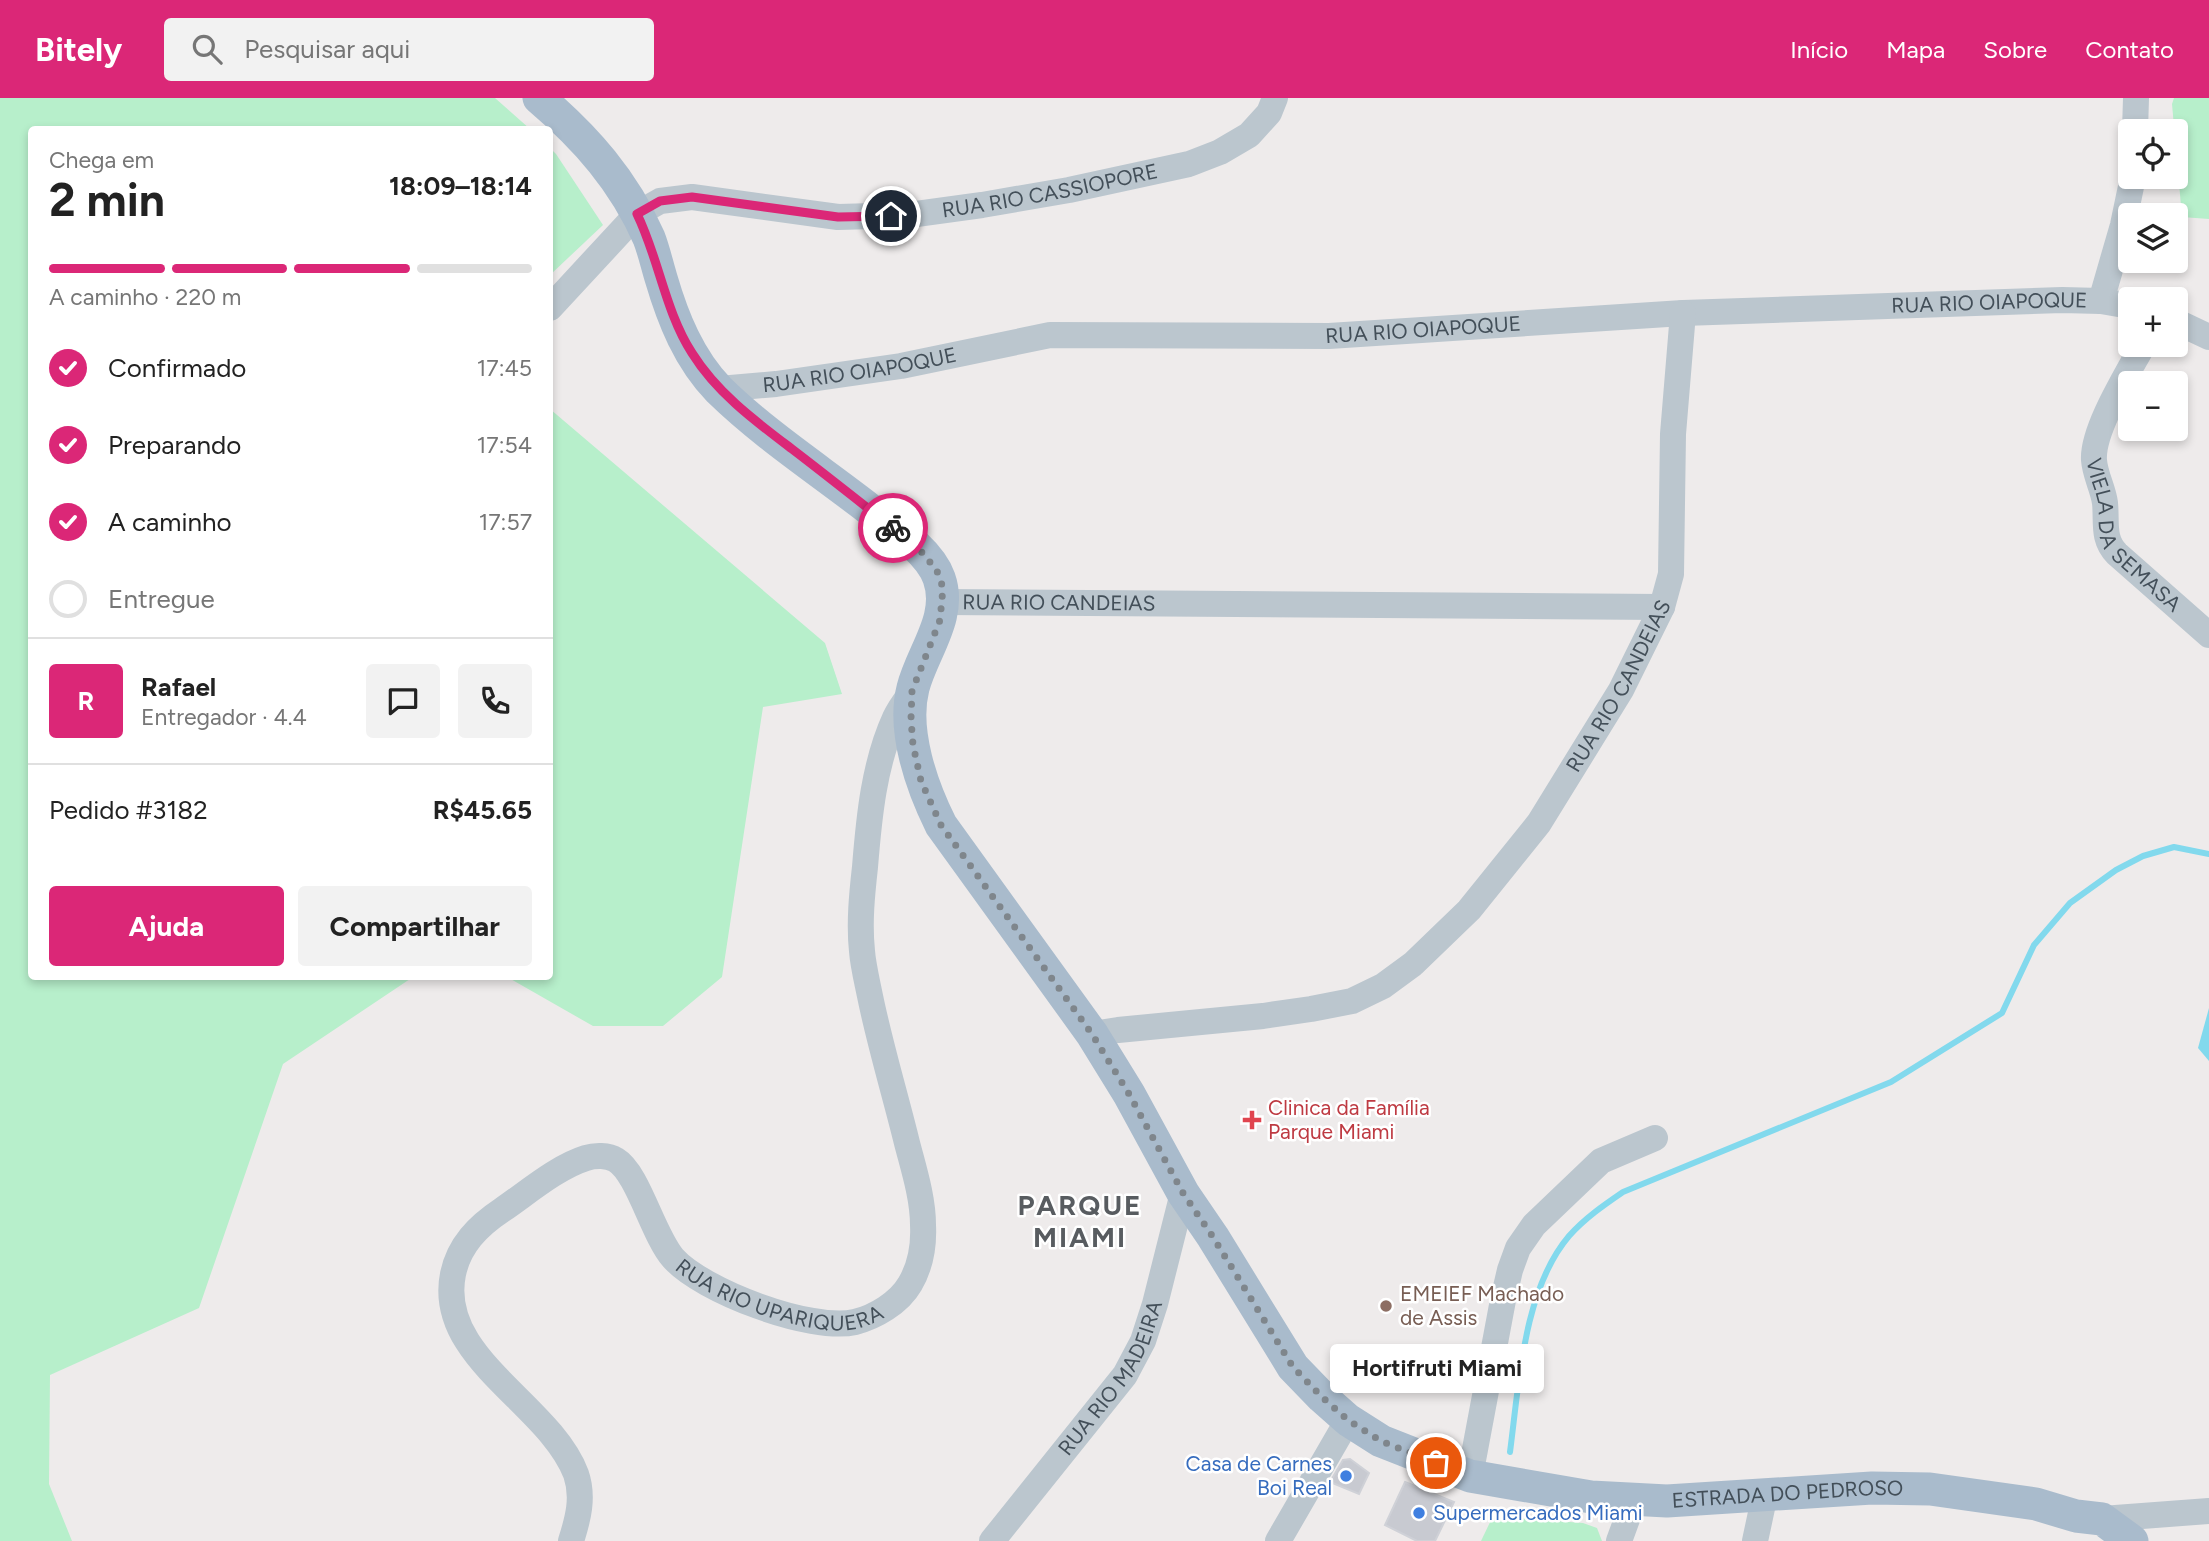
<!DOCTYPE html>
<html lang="pt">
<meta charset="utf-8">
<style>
body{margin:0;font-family:Figtree,sans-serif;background:#f2f2f2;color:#222;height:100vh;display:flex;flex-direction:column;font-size:26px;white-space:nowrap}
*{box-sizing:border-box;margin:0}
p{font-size:23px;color:#767676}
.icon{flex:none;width:38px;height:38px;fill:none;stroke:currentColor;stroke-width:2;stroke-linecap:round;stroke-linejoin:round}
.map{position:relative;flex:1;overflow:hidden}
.sheet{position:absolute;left:28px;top:28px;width:525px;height:854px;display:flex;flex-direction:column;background:#fff;border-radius:7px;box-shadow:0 4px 10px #0003}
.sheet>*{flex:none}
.tools{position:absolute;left:2118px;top:21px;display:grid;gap:14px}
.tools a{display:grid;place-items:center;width:70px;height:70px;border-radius:7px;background:#fff;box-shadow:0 4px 10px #0003;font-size:35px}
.pin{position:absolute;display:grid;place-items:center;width:60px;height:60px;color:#fff;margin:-30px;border:4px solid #fff;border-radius:50%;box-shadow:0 2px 7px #0007}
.courier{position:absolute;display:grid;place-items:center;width:70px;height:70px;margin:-35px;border:5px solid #db2777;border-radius:50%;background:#fff;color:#222;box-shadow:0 2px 9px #0007}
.bubble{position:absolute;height:49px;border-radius:7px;background:#fff;box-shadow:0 4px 10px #0003;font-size:23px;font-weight:700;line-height:49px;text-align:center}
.summary em{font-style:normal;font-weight:700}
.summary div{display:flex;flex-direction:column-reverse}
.summary{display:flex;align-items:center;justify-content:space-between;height:119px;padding:0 21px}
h1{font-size:46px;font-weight:700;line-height:52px}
.bar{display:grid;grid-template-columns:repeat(4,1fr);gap:10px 7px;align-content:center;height:84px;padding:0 21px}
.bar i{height:9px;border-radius:5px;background:#e0e0e0}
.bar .current{background:#db2777}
.bar p{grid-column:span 4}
.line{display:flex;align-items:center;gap:18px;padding:0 21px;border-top:2px solid #e0e0e0}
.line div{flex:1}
.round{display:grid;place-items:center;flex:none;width:74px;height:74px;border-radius:7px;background:#f2f2f2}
ol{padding:0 21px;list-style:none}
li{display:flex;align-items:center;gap:21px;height:77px}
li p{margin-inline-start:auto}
li .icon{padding:7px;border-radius:50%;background:#db2777;color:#fff;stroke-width:4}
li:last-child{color:#767676}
li i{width:38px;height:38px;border:4px solid #e0e0e0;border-radius:50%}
.primary-button{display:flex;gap:14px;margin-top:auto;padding:14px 21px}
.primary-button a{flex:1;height:80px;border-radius:7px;background:#db2777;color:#fff;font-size:28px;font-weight:700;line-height:80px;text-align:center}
.primary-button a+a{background:#f2f2f2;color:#222}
header{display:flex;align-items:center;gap:42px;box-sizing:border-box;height:98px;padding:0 35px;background:#db2777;color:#fff}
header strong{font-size:33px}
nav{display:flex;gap:38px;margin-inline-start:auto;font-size:24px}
.search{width:490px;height:63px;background:#f2f2f2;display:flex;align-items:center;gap:18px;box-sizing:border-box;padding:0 24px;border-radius:7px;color:#767676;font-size:26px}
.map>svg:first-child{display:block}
</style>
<header>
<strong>Bitely</strong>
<div class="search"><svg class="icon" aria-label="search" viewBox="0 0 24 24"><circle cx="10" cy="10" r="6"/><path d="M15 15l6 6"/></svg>Pesquisar aqui</div>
<nav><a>Início</a><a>Mapa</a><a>Sobre</a><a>Contato</a></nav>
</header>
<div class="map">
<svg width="2209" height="1443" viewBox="0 0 2209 1443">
<rect width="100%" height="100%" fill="#eeebeb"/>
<!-- green -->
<g fill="#b7efcb">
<path d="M0 0H495L530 31 32 32V878L413 879 283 966 199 1210 50 1277 49 1386 72 1443H0Z"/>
<path d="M2174 0H2209V121L2182 119 2172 6Z"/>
<path d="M550 50 556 56 603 127 550 177Z"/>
<path d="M550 311 825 545 842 596 763 609 722 879 663 928H593L507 879 550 878Z"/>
<path d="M1493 1418 1583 1425 1597 1430 1602 1443H1481Z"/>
</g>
<!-- water -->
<path fill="#82d9ed" d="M2209 910V963L2198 950Z"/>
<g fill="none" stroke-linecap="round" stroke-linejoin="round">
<!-- stream -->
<path stroke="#82d9ed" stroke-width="6" d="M1510 1354C1519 1287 1523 1192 1569 1138 1585 1120 1604 1107 1623 1094L1891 984 2002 915 2034 847 2070 805 2116 772 2143 758 2174 749 2209 756"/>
</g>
<!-- building -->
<g fill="#c8cad1" stroke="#cfd1d7" stroke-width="2">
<path d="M1350 1361 1369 1375 1359 1396 1330 1384 1343 1362Z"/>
<path d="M1405 1384 1454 1404 1435 1443H1417L1385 1427Z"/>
</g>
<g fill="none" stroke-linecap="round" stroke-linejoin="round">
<!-- minor -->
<g stroke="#bbc6ce" stroke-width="26">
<path d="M2135 33 2136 0"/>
<path d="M2101 203 2123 127 2133 79"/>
<path id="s1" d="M550 210 637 116 660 103 692 99 838 119 909 117 982 107 1069 92 1189 66 1220 54 1249 37 1269 15 1275 0"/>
<path d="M2175 223 2209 239"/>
<path id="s2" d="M2143 247C2128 275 2092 332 2094 362 2095 377 2103 390 2105 405 2107 424 2102 441 2117 456L2209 537"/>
<path id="s3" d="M719 291 776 286 901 268 1050 237 1329 238 1683 215 2062 202 2101 203 2130 208"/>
<path id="s4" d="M943 504 1662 509"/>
<path id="s5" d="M1092 936 1118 932 1263 918 1311 911 1352 903 1383 888 1413 866 1469 812 1539 725 1621 592 1662 509 1671 476 1673 336 1683 215"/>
<path d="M1470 1378 1503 1202 1510 1172 1518 1150 1534 1127 1601 1063 1655 1040"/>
<path d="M2102 1421 2209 1413"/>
<path id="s6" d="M571 1443C578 1421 584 1399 576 1376 549 1305 436 1260 453 1176 459 1147 478 1128 502 1112 527 1095 557 1069 586 1060 595 1057 608 1057 616 1062 638 1075 653 1137 673 1160 702 1193 811 1234 855 1224 875 1219 899 1205 910 1186 920 1169 924 1147 923 1127 923 1100 914 1072 907 1045 895 996 880 947 870 898 867 883 863 867 862 853 859 825 862 796 865 769 869 719 874 666 895 620 899 611 905 603 911 595"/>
<path id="s7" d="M992 1443 1125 1277 1143 1243 1155 1206 1183 1095"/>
<path d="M1278 1443 1348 1322"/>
<path d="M1619 1443 1634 1402"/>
<path d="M1755 1443 1765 1396"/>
</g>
<!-- major -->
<path stroke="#a9bbcc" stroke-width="33" id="s8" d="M539 0C586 40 624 83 649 140 654 153 657 167 661 180 673 221 689 261 719 292 763 335 816 370 864 407 888 426 929 451 939 480 953 519 922 554 913 590 902 633 922 689 941 727L1092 936 1129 996 1183 1095 1213 1139 1293 1269 1322 1299 1348 1322 1381 1343 1470 1378 1591 1399 1667 1403 1872 1390 1930 1391 2036 1406 2076 1418 2102 1421 2132 1443"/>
</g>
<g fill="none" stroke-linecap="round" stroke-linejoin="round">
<!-- done -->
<path stroke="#7f868c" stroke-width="7" stroke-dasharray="0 12.6" d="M893 430 915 447 927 460 938 475 943 490 940 522 912 593 911 621 913 647 921 683 941 727 1092 936 1129 996 1183 1095 1213 1139 1293 1269 1322 1299 1348 1322 1381 1343 1436 1365"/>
<!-- route -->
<path stroke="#db2777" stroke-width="9" d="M891 118 838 119 692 99 660 103 637 116C659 161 665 213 692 255 717 295 755 323 792 351 826 377 860 404 893 430"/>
</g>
<!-- markers -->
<path fill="#e0444e" stroke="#fff" stroke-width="2.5" d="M1248.5 1011.5h7v7h7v7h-7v7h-7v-7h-7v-7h7z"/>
<circle fill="#8d6e63" stroke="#fff" stroke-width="2.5" cx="1386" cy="1208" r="7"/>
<g fill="#3f7fe0" stroke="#fff" stroke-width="2.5">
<circle cx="1346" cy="1378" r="7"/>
<circle cx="1419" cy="1415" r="7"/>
</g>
<g text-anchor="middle" stroke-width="5" stroke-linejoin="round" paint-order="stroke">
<!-- street labels -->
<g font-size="21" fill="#434f59" stroke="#fff">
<text dy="7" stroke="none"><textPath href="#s1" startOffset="548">RUA RIO CASSIOPORE</textPath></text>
<text dy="7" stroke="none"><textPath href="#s3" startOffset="1276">RUA RIO OIAPOQUE</textPath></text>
<text dy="7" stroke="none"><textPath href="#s3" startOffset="709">RUA RIO OIAPOQUE</textPath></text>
<text dy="7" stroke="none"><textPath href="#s3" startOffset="142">RUA RIO OIAPOQUE</textPath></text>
<text dy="7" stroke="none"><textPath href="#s2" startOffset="215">VIELA DA SEMASA</textPath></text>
<text dy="7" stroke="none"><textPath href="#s4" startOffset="116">RUA RIO CANDEIAS</textPath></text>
<text dy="7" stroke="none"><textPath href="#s5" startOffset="682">RUA RIO CANDEIAS</textPath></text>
<text dy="7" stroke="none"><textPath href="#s6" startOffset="756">RUA RIO UPARIQUERA</textPath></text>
<text dy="7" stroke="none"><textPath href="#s7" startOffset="203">RUA RIO MADEIRA</textPath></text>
<text dy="7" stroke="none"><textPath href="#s8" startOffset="2076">ESTRADA DO PEDROSO</textPath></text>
</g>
<!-- health labels -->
<g font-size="21" fill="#be3a42" stroke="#fff" text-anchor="start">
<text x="1268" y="1017">Clinica da Família<tspan x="1268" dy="24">Parque Miami</tspan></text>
</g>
<!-- education labels -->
<g font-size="21" fill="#785e54" stroke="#fff" text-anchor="start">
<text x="1400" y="1203">EMEIEF Machado<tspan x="1400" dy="24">de Assis</tspan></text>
</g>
<!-- shop labels -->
<g font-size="21" fill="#366cbe" stroke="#fff" text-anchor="end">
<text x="1332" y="1373">Casa de Carnes<tspan x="1332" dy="24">Boi Real</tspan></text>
<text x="1433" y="1422" text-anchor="start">Supermercados Miami</text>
</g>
<!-- district labels -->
<g font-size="28" font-weight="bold" letter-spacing="2" fill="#585c60" stroke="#fff">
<text x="1080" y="1117">PARQUE<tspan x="1080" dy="32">MIAMI</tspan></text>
</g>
</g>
</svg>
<div class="tools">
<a><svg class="icon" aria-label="locate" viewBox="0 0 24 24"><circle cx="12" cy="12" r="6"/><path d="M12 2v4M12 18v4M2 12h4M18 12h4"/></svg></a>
<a><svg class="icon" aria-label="layers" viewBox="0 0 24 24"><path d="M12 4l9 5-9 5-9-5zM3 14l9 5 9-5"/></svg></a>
<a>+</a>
<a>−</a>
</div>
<div class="pin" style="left:1436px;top:1365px;background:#ea580c"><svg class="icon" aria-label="bag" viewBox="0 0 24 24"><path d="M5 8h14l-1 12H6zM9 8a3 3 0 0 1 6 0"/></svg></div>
<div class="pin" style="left:891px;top:118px;background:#1f2937"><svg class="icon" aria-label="home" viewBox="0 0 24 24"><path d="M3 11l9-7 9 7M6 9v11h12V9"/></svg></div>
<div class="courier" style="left:893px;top:430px"><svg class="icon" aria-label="bike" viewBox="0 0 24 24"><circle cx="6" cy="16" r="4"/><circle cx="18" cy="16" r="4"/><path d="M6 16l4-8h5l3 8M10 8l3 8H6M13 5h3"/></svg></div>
<div class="bubble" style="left:1330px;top:1246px;width:214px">Hortifruti Miami</div>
<section class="sheet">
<div class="summary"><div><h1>2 min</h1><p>Chega em</p></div><em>18:09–18:14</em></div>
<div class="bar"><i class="current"></i><i class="current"></i><i class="current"></i><i></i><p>A caminho · 220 m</p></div>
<ol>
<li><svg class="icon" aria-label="check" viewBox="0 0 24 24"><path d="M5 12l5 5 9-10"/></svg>Confirmado<p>17:45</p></li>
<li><svg class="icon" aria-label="check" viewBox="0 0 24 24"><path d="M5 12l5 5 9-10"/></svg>Preparando<p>17:54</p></li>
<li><svg class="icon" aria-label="check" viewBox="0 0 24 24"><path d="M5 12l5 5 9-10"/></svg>A caminho<p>17:57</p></li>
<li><i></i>Entregue</li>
</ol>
<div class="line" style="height:126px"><b class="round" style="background:#db2777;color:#fff">R</b><div><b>Rafael</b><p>Entregador · 4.4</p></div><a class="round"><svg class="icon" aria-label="chat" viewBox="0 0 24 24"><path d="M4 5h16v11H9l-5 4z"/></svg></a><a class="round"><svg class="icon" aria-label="phone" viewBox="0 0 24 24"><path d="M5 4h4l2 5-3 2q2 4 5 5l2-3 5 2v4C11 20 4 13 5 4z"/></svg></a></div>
<div class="line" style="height:91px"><div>Pedido #3182</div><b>R$45.65</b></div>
<div class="primary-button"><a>Ajuda</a><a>Compartilhar</a></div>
</section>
</div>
